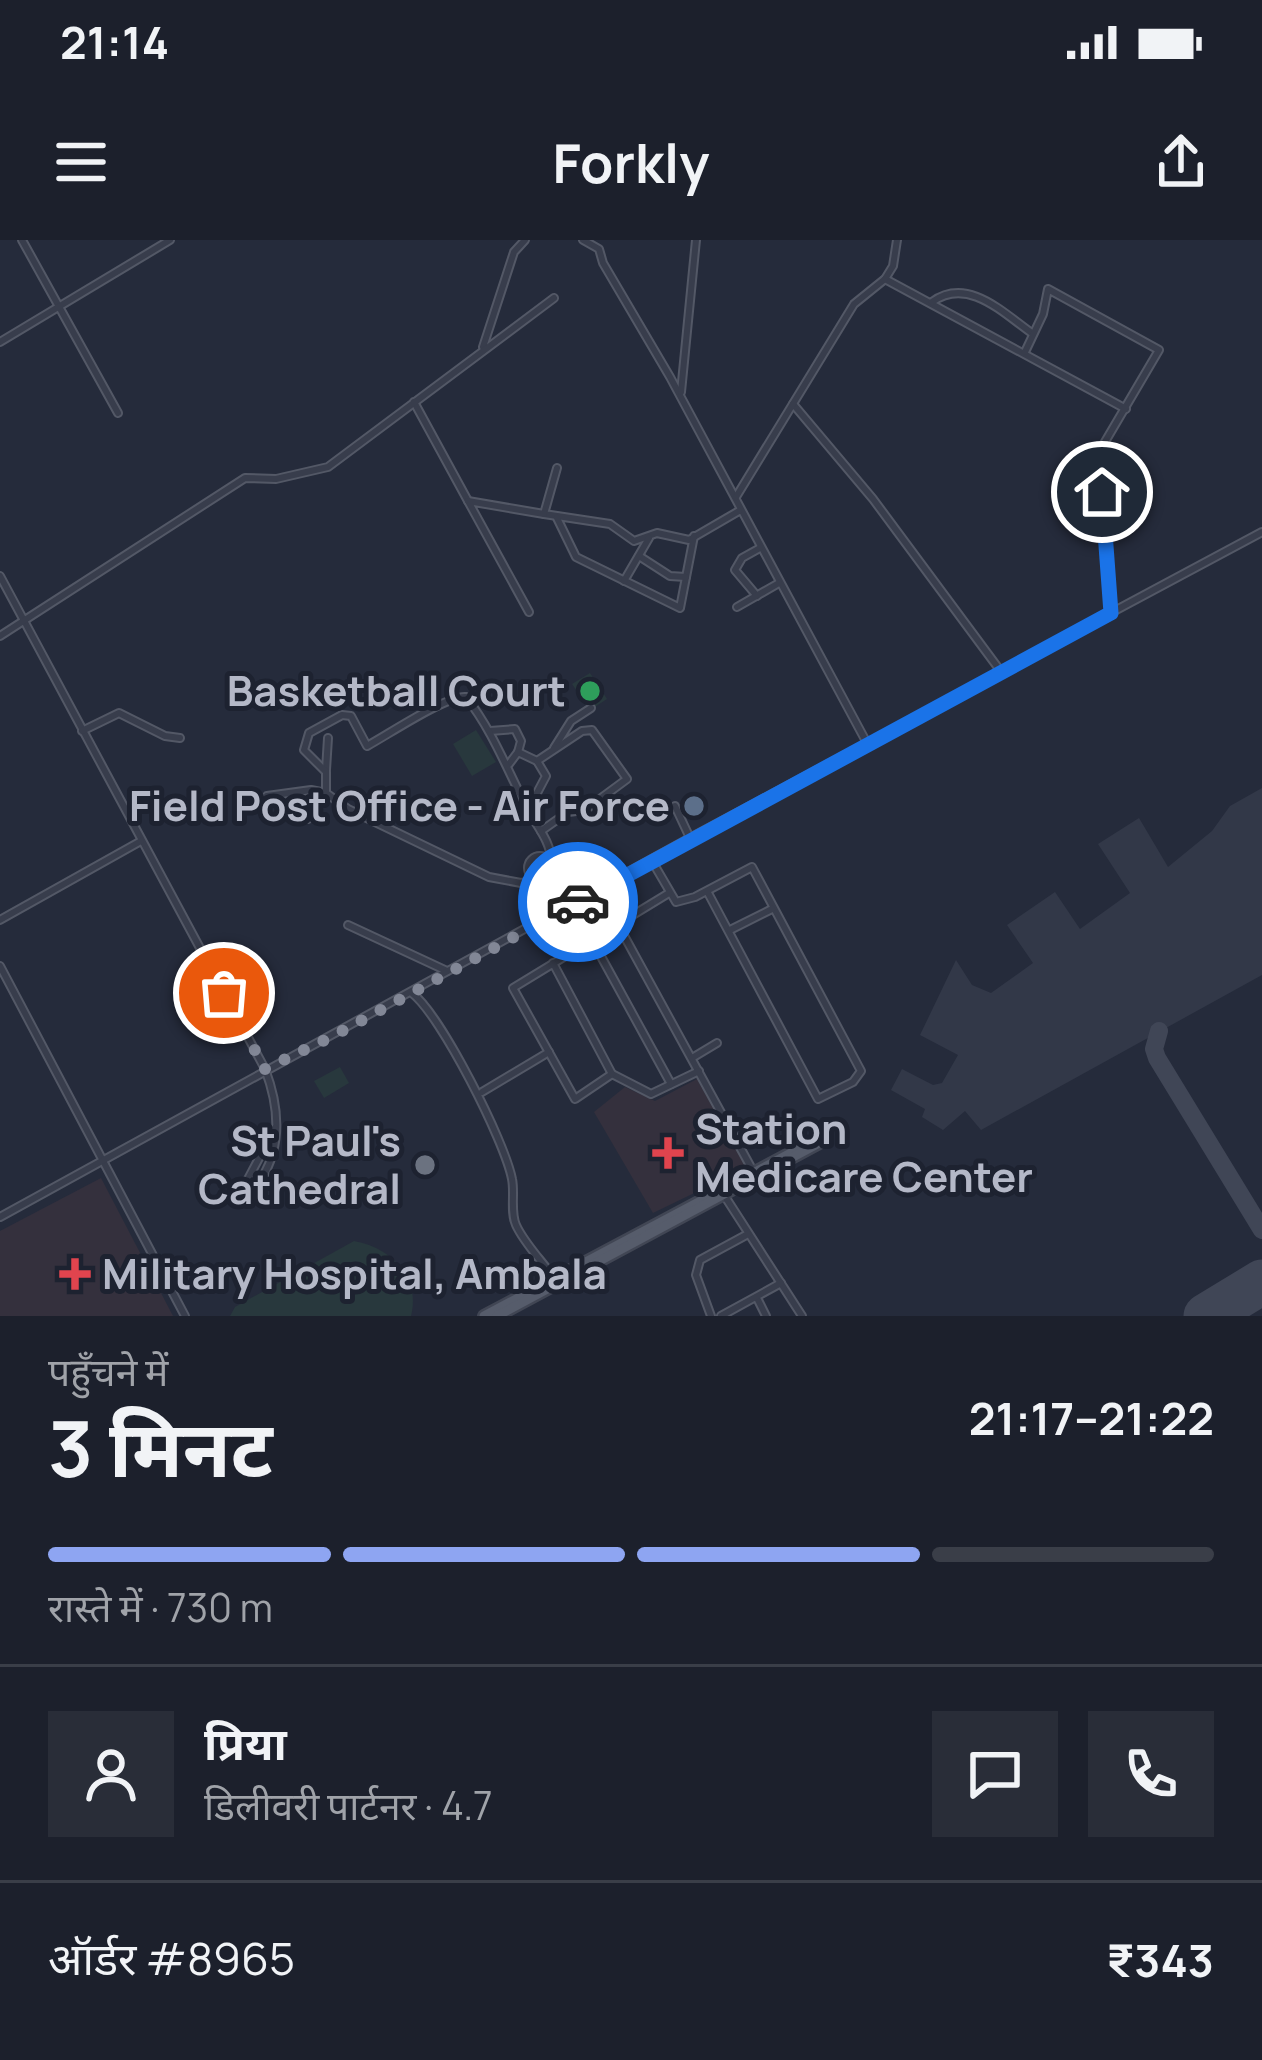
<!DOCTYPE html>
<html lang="hi">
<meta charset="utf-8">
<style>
body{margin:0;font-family:Manrope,"Noto Sans Devanagari",sans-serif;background:#292d38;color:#f1f3f6;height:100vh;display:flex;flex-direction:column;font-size:45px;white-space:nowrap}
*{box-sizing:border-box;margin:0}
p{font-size:39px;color:#a0a3a9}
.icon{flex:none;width:66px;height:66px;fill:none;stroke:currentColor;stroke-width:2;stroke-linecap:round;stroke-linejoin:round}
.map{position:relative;height:1076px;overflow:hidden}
.panel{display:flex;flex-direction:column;background:#1c202c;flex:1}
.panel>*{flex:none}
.pin{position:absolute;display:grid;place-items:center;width:102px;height:102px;color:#fff;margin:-51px;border:6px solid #fff;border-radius:50%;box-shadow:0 3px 12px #0007}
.courier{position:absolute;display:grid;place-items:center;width:120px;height:120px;margin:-60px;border:9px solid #1a73e8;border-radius:50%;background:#fff;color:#222;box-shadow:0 3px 15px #0007}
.summary em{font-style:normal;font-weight:700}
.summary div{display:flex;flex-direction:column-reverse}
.summary{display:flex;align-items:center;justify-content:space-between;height:204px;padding:0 48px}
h1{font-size:78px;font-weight:700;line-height:90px}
.bar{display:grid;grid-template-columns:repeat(4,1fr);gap:18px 12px;align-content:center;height:144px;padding:0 48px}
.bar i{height:15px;border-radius:9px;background:#3a3e48}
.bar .active{background:#8ea5f2}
.bar p{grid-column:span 4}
.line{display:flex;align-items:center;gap:30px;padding:0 48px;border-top:3px solid #3a3e48}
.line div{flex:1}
.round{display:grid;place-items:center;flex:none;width:126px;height:126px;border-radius:0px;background:#292d38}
.status{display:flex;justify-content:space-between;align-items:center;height:84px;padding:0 60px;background:#1c202c;direction:ltr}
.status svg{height:33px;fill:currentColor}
header{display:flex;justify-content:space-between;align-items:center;height:156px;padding:0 48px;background:#1c202c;font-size:54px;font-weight:700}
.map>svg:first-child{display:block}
</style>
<div class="status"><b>21:14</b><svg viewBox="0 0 49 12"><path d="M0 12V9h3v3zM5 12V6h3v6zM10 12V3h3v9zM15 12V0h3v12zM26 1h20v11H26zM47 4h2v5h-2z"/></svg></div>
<header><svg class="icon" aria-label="menu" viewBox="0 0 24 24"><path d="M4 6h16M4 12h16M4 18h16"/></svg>Forkly<svg class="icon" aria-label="share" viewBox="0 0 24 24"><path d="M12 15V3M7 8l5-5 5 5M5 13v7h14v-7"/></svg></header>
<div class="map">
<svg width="1262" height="1076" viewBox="0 0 1262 1076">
<rect width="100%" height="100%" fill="#252b3b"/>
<!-- medical -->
<g fill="#34303d">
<path d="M697 839 746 928 653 973 594 872 625 847 655 861Z"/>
<path d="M101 938 173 1076H0V991Z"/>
</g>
<!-- airport -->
<path fill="#323848" d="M1262 548V735L981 890 965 871 943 890 922 877 925 869 891 850 902 829 933 845 942 843 958 815 920 795 956 720 972 745 991 753 1033 723 1007 685 1055 652 1080 689 1130 653 1098 604 1139 578 1168 627 1212 591 1230 566Z"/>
<!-- green -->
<g fill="#28383d">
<path d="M590 433 607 459 590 470 572 444Z"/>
<path d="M476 490 496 522 472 536 453 504Z"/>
<path d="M340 827 349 843 324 858 314 841Z"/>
<path d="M354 1001C390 1007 421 1037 411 1076H230L235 1067Z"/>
</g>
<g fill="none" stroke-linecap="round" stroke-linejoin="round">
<!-- taxiway -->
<path stroke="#404656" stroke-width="18" d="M1159 791 1154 809 1157 818 1262 990"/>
<!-- runway -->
<path stroke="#404656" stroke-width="45" d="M1206 1076 1262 1042"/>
<!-- minor casing -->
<g stroke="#535866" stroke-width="10">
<g id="minor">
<path d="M22 0 118 173"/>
<path d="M583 0 599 9 603 23 670 137 868 505"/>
<path d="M885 39 1126 169"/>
<path d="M932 62C968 36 1003 73 1033 94"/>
<path d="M0 102 170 0"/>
<path d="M483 107 514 12 525 0"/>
<path d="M1025 112 1043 74 1048 49 1159 110 1099 212 1111 373"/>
<path d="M681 152 696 0"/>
<path d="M414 162 468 261"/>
<path d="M793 164 873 259 1002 433"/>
<path d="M557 228 544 274 610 284 634 301 657 293 689 300 739 271"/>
<path d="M736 257 854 64 885 39 893 26 897 0"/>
<path d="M557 278 576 317 680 368 694 296"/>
<path d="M639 316 670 336 686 337"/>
<path d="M0 336 265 829C283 876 282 924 244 960"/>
<path d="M624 341 649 298"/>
<path d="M757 356 735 330 742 318 760 308"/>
<path d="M737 367 779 343"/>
<path d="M529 372 468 261 544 274"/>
<path d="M0 396 245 238 276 239 328 227 554 58"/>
<path d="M82 491 119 473 165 496 180 498"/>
<path d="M490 491 515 489 521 501 518 512"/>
<path d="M554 508 571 481 591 468"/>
<path d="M509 524 518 512 537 521"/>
<path d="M326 530 328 498"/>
<path d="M299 552 308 579"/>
<path d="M267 556 311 550 326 553"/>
<path d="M675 566 690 598"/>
<path d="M528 570 546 536 537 521 582 491 592 490 627 539 585 570 568 572 541 591"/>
<circle cx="540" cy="628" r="12"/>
<path d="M652 621 676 662 695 657 752 627 861 831 853 842 818 859 707 651"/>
<path d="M550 632 569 666"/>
<path d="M533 640 521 643 489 637 348 569 326 553V532L304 510 309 493 342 475 351 476 367 506C389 494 447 455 466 457 492 490 506 527 525 564 535 585 550 598 552 623"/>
<path d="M599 650 753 931"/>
<path d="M669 653 513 748 575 859 612 834 651 854 699 831"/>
<path d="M0 680 141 601"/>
<path d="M348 685 447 731"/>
<path d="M730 690 772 669"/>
<path d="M592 700 671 844"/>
<path d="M553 723 612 834"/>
<path d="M0 726 185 1076"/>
<path d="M412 753C441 775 505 902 512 939 515 953 510 972 516 985 524 1003 542 1021 554 1038"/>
<path d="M692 818 717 803"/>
<path d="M482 852 549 812"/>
<path d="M248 939 275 888"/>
<path d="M724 955 802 1076"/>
<path d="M0 977 690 598 1262 292"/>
<path d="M757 1058 766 1076"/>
<path d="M711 1076 696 1035 700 1020 748 994"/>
<path d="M721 1076 781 1043"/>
</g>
</g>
<!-- major casing -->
<g stroke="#414654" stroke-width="14">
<g id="major">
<path d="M484 1076 819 898"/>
<path d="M497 1076 821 902"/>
</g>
</g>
<!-- minor -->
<use href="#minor" stroke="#383d4c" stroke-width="6"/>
<!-- major -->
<use href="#major" stroke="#565c6b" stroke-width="9"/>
</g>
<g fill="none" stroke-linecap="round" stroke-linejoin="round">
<!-- done -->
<path stroke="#828796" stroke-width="12" stroke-dasharray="0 21.6" d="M224 753 265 829 335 795 578 662"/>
<!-- route -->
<path stroke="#1a73e8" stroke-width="15" d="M578 662 1111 373 1102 252"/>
</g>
<!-- markers -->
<circle fill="#2e9e5b" stroke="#1d2230" stroke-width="4.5" cx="590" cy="451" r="12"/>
<circle fill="#5c6f8a" stroke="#1d2230" stroke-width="4.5" cx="694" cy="566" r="12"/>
<g fill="#e0444e" stroke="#1d2230" stroke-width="4.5">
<path d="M662 895h12v12h12v12h-12v12h-12v-12h-12v-12h12z"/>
<path d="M69 1016h12v12h12v12h-12v12h-12v-12h-12v-12h12z"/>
</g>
<circle fill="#6b7280" stroke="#1d2230" stroke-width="4.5" cx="425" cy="925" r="12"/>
<g text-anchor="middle" stroke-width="10" stroke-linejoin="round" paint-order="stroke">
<!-- poi labels -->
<g font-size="42" font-weight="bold" fill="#b4b8c7" stroke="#1d2230" text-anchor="end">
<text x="566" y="466">Basketball Court</text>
<text x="670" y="581">Field Post Office - Air Force</text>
<text x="695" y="904" text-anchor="start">Station<tspan x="695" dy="48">Medicare Center</tspan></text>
<text x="401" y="916">St Paul's<tspan x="401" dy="48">Cathedral</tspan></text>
<text x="102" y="1049" text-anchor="start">Military Hospital, Ambala</text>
</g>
</g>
</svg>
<div class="pin" style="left:224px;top:753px;background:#ea580c"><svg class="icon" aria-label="bag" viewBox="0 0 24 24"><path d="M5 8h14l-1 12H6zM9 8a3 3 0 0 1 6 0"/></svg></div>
<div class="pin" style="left:1102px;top:252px;background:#1f2937"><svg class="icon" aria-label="home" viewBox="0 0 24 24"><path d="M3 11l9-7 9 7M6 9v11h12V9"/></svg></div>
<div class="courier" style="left:578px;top:662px"><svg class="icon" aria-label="car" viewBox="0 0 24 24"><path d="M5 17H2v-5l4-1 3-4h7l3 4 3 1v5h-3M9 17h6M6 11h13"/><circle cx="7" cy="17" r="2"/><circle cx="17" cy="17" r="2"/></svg></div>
</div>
<section class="panel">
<div class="summary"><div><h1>3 मिनट</h1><p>पहुँचने में</p></div><em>21:17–21:22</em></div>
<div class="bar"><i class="active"></i><i class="active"></i><i class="active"></i><i></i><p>रास्ते में · 730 m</p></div>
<div class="line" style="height:216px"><a class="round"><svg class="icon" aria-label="person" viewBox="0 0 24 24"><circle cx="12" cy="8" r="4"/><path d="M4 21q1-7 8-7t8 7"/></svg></a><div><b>प्रिया</b><p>डिलीवरी पार्टनर · 4.7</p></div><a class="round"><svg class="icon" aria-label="chat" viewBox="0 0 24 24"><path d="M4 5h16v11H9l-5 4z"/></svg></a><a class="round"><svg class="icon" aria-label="phone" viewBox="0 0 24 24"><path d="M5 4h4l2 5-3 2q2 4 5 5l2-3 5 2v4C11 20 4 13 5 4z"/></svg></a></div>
<div class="line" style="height:156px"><div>ऑर्डर #8965</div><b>₹343</b></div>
</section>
